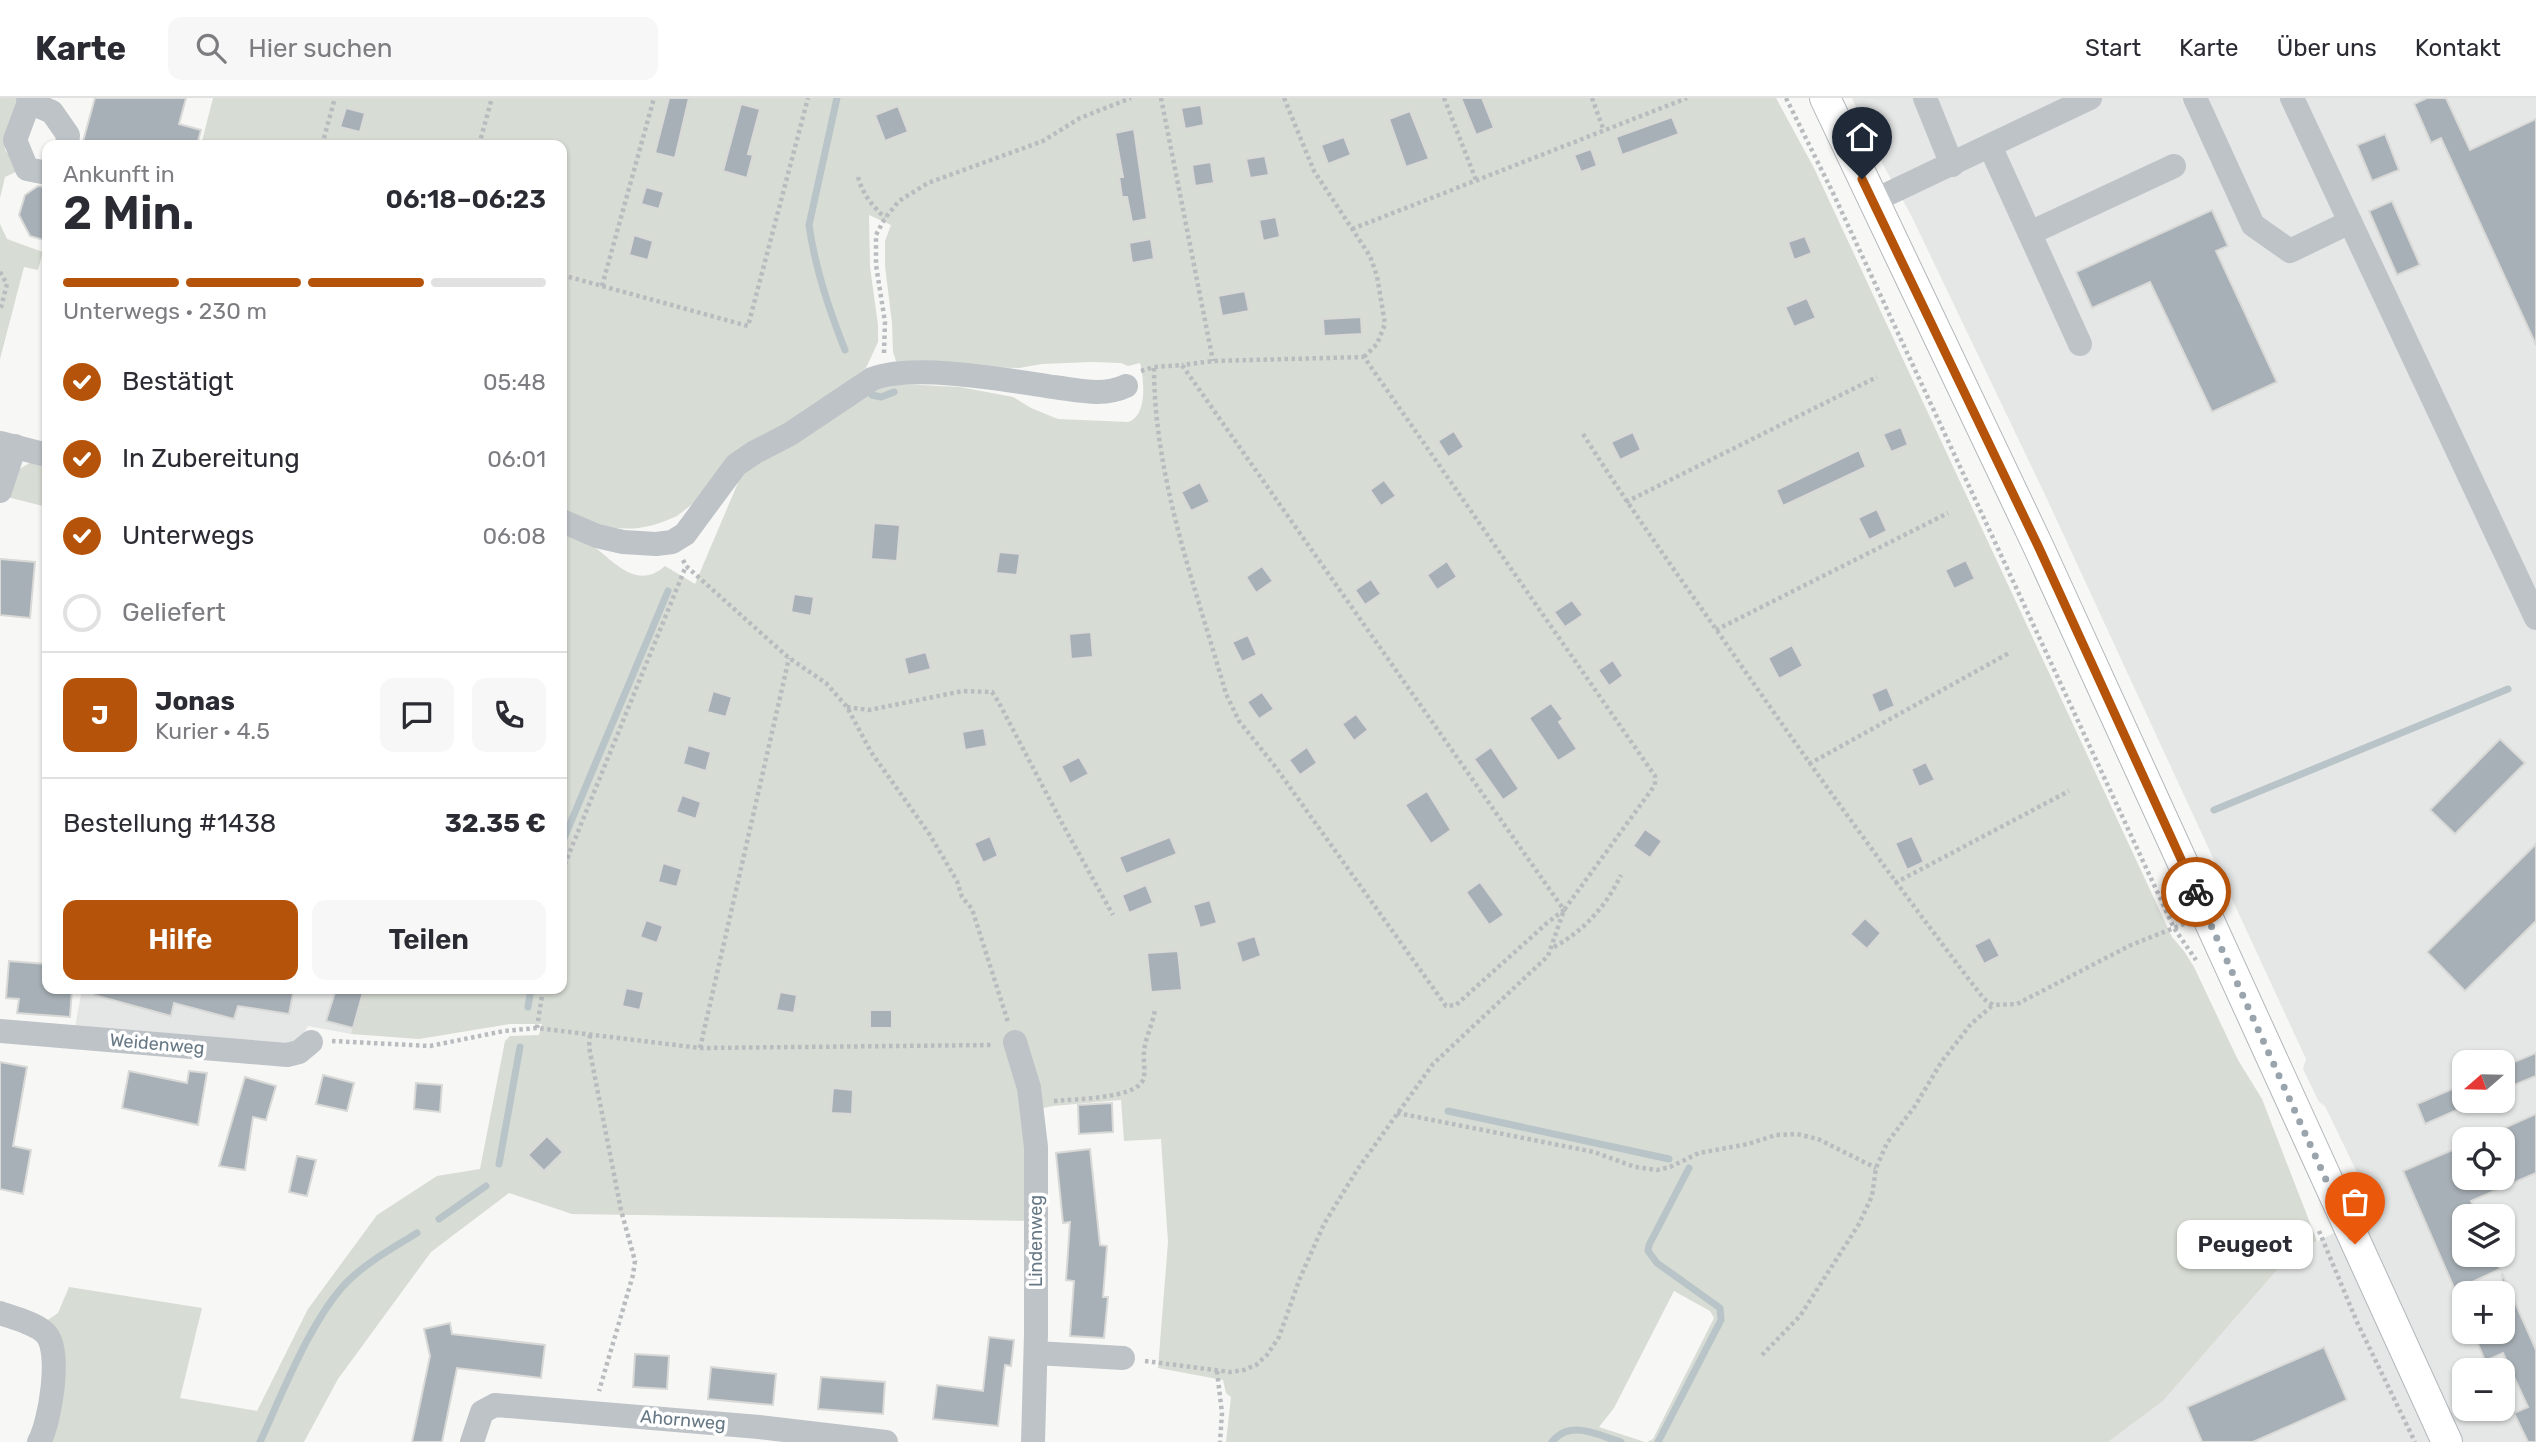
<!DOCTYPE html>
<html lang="de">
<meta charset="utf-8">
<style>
body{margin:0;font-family:Rubik,sans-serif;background:#f7f7f7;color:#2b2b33;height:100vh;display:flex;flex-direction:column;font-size:26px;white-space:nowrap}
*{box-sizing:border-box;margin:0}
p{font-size:23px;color:#7c7c81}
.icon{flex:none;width:38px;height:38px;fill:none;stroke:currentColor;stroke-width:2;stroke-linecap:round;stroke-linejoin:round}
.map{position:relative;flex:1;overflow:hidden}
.side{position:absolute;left:42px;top:42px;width:525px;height:854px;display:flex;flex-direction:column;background:#fff;border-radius:14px;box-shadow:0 2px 5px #0004}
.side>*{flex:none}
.needle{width:46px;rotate:250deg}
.controls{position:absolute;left:2452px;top:952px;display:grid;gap:14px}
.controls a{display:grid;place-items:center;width:63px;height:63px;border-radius:14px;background:#fff;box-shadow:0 2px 5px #0004;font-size:35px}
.pin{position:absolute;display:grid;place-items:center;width:60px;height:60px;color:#fff;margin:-72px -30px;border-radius:50% 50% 50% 0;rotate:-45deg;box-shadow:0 0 7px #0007}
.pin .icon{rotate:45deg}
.courier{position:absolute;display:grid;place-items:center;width:70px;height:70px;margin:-35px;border:5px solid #b45309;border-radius:50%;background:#fff;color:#222;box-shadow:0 2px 9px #0007}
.bubble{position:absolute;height:49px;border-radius:14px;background:#fff;box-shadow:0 2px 5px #0004;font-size:23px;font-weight:600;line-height:49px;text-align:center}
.overview em{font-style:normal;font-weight:600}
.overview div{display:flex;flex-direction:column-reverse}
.overview{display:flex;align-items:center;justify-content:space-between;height:119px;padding:0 21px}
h1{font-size:46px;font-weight:600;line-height:52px}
.bar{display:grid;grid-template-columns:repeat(4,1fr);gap:10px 7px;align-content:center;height:84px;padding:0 21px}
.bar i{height:9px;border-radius:5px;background:#e1e1e2}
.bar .selected{background:#b45309}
.bar p{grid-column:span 4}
.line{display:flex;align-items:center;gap:18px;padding:0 21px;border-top:2px solid #e1e1e2}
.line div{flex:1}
.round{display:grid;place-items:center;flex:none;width:74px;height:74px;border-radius:14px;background:#f7f7f7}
ol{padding:0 21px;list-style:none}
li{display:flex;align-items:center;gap:21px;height:77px}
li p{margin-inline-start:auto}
li .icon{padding:7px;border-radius:50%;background:#b45309;color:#fff;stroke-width:4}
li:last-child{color:#7c7c81}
li i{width:38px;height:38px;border:4px solid #e1e1e2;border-radius:50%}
.button{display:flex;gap:14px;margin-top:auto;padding:14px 21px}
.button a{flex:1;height:80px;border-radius:14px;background:#b45309;color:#fff;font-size:28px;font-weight:600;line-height:80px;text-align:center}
.button a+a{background:#f7f7f7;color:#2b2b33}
header{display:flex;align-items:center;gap:42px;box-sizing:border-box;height:98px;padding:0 35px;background:#fff;border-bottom:2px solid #e1e1e2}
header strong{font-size:33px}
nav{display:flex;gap:38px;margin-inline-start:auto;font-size:24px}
.search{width:490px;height:63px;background:#f7f7f7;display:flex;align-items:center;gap:18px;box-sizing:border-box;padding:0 24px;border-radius:14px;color:#7c7c81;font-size:26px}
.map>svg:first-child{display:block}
</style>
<header>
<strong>Karte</strong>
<div class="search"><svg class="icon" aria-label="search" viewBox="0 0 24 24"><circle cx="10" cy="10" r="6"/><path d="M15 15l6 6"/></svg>Hier suchen</div>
<nav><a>Start</a><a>Karte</a><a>Über uns</a><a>Kontakt</a></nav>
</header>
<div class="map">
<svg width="2536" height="1344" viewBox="0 0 2536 1344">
<rect width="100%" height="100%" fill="#f7f7f5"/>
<!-- built -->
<g fill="#e5e6e6" fill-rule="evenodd">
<path d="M1852 0H2536V1344H2108L2163 1303 2290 1157 2376 1114 2325 1008 2319 1004 2303 971 2306 961 2047 401 1910 115 1882 65ZM2464 964H2502V1003H2464ZM2464 1041H2502V1080H2464ZM2464 1118H2502V1157H2464ZM2464 1195H2502V1234H2464ZM2464 1272H2502V1311H2464Z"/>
<path d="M82 891H364L351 936 308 928 300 941 293 947 75 929Z"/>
</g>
<!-- green -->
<g fill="#d7dcd4">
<path d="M0 0H19L5 52 20 72 5 79 0 100Z"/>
<path d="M213 0H1776L1814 70 2172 839 2184 853 2194 869 2238 962 2262 1001 2317 1143 2290 1157 2163 1303 2108 1344H1647L1653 1341 1714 1220 1710 1213 1674 1193 1614 1310 1599 1329 1645 1344H1226L1231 1299 1226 1295 1223 1282 1158 1270 1168 1144 1161 1041 1124 1043 1121 1002 1053 1008 1024 1014 1027 1123 572 1116 509 1095 431 1154 338 1281 304 1344H45V1224L58 1215 69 1189 202 1210 180 1300 257 1313 308 1211 377 1117 437 1078 480 1071 505 943 510 938 539 937 542 926H510L419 941 351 936 364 891H562V433C573 439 587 444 597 451 618 468 639 491 665 468L695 486 743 373 874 292 901 286 960 289 1013 299 1031 310 1058 321 1128 324C1148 318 1144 281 1140 265L1128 268 1121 265 1091 264 1042 266 1019 270 902 267 896 263 893 254 892 225 885 168V143L891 127 869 117 870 169 878 227V244L866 270 677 418C631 439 607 431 562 414V47H201Z"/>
<path d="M0 126 7 141 43 154 38 172 24 169 0 261Z"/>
<path d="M33 363 47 368V409L7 399 18 372Z"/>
</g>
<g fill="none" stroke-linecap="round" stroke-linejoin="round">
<!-- stream -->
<g stroke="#b8c4c8" stroke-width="7">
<path d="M837 0 809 127C815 170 829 212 845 252"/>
<path d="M872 297 881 299 894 294"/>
<path d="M2214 712 2508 591"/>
<path d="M562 745 668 493"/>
<path d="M528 909 531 891"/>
<path d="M1448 1013 1669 1061"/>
<path d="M499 1066 520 949"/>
<path d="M439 1121 486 1088"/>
<path d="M260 1344C282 1296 311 1221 347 1184 367 1164 393 1150 417 1135"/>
<path d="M1552 1344C1570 1321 1597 1337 1621 1344"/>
<path d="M1658 1344 1721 1222 1720 1210 1657 1165 1648 1153 1649 1147 1689 1070"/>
</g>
</g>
<!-- building -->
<g fill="#a7b0b6" stroke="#d9d9d7" stroke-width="2">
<path d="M95 0H186L179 26 201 32 197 47H82Z"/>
<path d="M669 0H689L675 60 655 55Z"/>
<path d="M1461 0H1482L1494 30 1476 37Z"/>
<path d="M2427 0H2446L2470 52 2536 21V247L2441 40 2431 45 2414 6Z"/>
<path d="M741 6 760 11 748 56 753 57 747 80 723 73Z"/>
<path d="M1201 7 1204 27 1185 31 1181 10Z"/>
<path d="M898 8 908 34 885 43 875 17Z"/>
<path d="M346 10 365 15 360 34 340 29Z"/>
<path d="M1410 13 1429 61 1406 69 1389 21Z"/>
<path d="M1672 19 1679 36 1622 57 1616 39Z"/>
<path d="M1134 31 1147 121 1132 124 1127 99H1122L1119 79H1123L1115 35Z"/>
<path d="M2385 36 2399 72 2372 83 2357 47Z"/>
<path d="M1344 39 1351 57 1328 66 1321 47Z"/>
<path d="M1591 51 1597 68 1581 74 1574 57Z"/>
<path d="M1265 58 1269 77 1250 80 1246 61Z"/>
<path d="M1211 64 1214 85 1195 88 1192 67Z"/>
<path d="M38 88 47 89V143L30 138 19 117 25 97Z"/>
<path d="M646 89 664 94 659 111 641 106Z"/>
<path d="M2392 103 2420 167 2397 177 2369 113Z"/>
<path d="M2212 112 2228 148 2216 153 2277 284 2212 314 2150 184 2092 210 2076 174Z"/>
<path d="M1276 119 1280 139 1263 143 1259 122Z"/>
<path d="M634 137 653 143 648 162 629 157Z"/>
<path d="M1805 138 1812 155 1794 162 1788 144Z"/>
<path d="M1151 141 1154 161 1132 165 1129 145Z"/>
<path d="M1245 193 1249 213 1222 218 1218 198Z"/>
<path d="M1807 200 1816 220 1794 229 1785 209Z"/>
<path d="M1361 219 1362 236 1324 238 1323 221Z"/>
<path d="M1901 329 1908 347 1891 354 1883 336Z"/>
<path d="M1454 333 1464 349 1448 359 1438 343Z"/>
<path d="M1633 334 1641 352 1620 362 1611 344Z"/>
<path d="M1859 352 1866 369 1783 408 1776 392Z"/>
<path d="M1384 382 1396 398 1381 408 1370 392Z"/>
<path d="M1200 384 1210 404 1191 413 1181 394Z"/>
<path d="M1877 411 1887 433 1869 442 1858 420Z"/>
<path d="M874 425 900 427 897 463 871 461Z"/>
<path d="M999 454 1020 456 1017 477 996 475Z"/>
<path d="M0 461 35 464 30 520 0 517Z"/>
<path d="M1966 462 1975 481 1954 491 1945 472Z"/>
<path d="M1447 463 1457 479 1437 492 1427 477Z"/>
<path d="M1262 468 1273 483 1256 495 1246 479Z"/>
<path d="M1371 481 1381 496 1365 507 1355 492Z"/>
<path d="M794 496 814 499 811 518 791 514Z"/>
<path d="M1572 502 1583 517 1565 529 1554 514Z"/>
<path d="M1091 534 1093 559 1071 561 1069 536Z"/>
<path d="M1248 537 1257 557 1242 564 1232 544Z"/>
<path d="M1792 547 1803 568 1779 581 1768 560Z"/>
<path d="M926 554 931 571 908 577 904 560Z"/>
<path d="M1613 562 1623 578 1609 588 1598 572Z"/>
<path d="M1887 589 1895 608 1879 615 1871 596Z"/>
<path d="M713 593 732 599 726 619 707 614Z"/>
<path d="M1262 594 1274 611 1259 621 1247 604Z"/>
<path d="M1551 605 1563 621 1559 624 1577 651 1558 663 1529 620Z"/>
<path d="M1356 616 1368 632 1354 643 1342 626Z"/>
<path d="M984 630 987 648 965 652 962 634Z"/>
<path d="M2500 641 2525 665 2455 736 2430 712Z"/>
<path d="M688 647 711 654 706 673 683 666Z"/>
<path d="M1307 649 1317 665 1300 677 1289 662Z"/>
<path d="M1491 649 1519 691 1503 702 1474 661Z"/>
<path d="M1079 659 1089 676 1070 686 1061 668Z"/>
<path d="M1926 664 1935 682 1919 689 1911 671Z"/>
<path d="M1427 693 1451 732 1431 746 1405 707Z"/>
<path d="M682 697 701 704 696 721 676 714Z"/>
<path d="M1645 731 1662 743 1650 760 1633 748Z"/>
<path d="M990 738 998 758 983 765 974 745Z"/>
<path d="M1912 738 1924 764 1907 772 1895 745Z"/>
<path d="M1170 739 1177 756 1126 776 1119 759Z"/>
<path d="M2536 746V823L2465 893 2427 854Z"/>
<path d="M663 765 682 771 677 789 658 784Z"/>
<path d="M1480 784 1504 817 1489 827 1466 794Z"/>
<path d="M1146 787 1153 805 1129 815 1122 797Z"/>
<path d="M1210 802 1217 825 1200 830 1193 807Z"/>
<path d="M1865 820 1881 835 1867 851 1850 836Z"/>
<path d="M646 822 663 828 657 845 640 839Z"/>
<path d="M1255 838 1261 858 1242 865 1236 844Z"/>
<path d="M1990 839 2000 858 1984 866 1974 847Z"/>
<path d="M1178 853 1182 892 1151 894 1147 855Z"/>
<path d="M9 863 46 866 47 891H72L70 919 17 915 19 901 6 900Z"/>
<path d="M626 890 644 894 640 912 622 908Z"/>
<path d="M94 891H294L289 916 238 908 234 921 174 905 171 918 94 897Z"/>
<path d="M336 891H364L353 930 326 923Z"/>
<path d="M780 894 797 897 794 915 776 912Z"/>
<rect x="870" y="912" width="22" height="18"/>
<path d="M2536 955V978L2502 992V969Z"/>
<path d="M0 964 27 969 13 1048 31 1052 23 1096 0 1091Z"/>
<path d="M129 973 187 985 189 973 207 975 198 1027 122 1010Z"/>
<path d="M323 977 354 985 347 1013 316 1006Z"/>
<path d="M245 979 276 988 266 1022 253 1019 245 1072 219 1068Z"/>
<path d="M416 985 442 987 440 1014 414 1011Z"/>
<path d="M2464 986V1009L2425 1026 2417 1006Z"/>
<path d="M833 990 853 992 852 1016 831 1015Z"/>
<path d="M1112 1005 1113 1034 1079 1036 1078 1007Z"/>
<path d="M2536 1016V1075L2471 1103 2478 1118H2464V1157H2494L2500 1171 2455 1192 2403 1073 2464 1047V1080H2502V1031Z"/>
<path d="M547 1038 563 1054 544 1073 528 1057Z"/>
<path d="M1090 1051 1100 1147 1107 1148 1103 1199H1108L1104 1240 1070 1238 1074 1183 1066 1182 1070 1124 1063 1125 1056 1055Z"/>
<path d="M297 1058 316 1062 307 1098 289 1094Z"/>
<path d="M2502 1175 2536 1252V1344H2528L2514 1315 2528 1309 2503 1255 2485 1263 2473 1234H2502Z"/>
<path d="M450 1225 452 1236 545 1247 541 1280 457 1270 442 1344H412L430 1258 424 1231Z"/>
<path d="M989 1239 1014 1242 1011 1268 1005 1267 998 1328 933 1321 937 1287 983 1293Z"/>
<path d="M2324 1249 2347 1302 2253 1344H2202L2187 1309Z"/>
<path d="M635 1256 669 1258 667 1291 633 1289Z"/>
<path d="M711 1269 776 1276 773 1307 708 1301Z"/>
<path d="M821 1279 885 1284 883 1316 818 1311Z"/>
</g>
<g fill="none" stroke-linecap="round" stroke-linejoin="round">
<!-- major casing -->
<g stroke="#b2b7bb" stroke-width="32">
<path id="major" d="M1825 0 2039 450 2447 1344"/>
</g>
<!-- path -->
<g stroke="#b9bcbf" stroke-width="4.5" stroke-dasharray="3.5 3.5" stroke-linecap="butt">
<path d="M1161 0 1213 263"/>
<path d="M1284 0 1314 73 1370 158 1377 178 1385 226 1377 246 1364 259"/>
<path d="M1444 0 1476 82"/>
<path d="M1592 0 1604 33"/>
<path d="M1786 0 1833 95 2174 830 2196 862"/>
<path d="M322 47 335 0"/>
<path d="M479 47 492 0"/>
<path d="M858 79C863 97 872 107 885 120"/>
<path d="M1352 131 1687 0"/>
<path d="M0 174 7 186 0 213"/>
<path d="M562 177 748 228 808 0"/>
<path d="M602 188 654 0"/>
<path d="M884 255 885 224 876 167V137L885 120 899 103 928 85 1043 43 1080 20 1131 0"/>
<path d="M1141 273 1154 269 1182 267 1564 812 1547 825 1456 907 1446 908 1274 667 1239 623 1226 596C1196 490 1154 381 1154 269"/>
<path d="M1583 336C1626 404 1672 469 1718 534 1804 659 1892 781 1984 901L1993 907 2017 906 2131 847 2184 826"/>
<path d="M1626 404 1877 279"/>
<path d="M683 462 686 468 789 560 826 585 847 609 871 654 930 737 957 783 962 799 972 811 1008 924"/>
<path d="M1716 532 1948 415"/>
<path d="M847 609 869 612 963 593 992 594 998 603 1063 727 1113 817"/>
<path d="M1809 666 2009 555"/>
<path d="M562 773 686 468"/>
<path d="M1895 785 2069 693"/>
<path d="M1554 849C1585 832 1606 808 1621 777"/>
<path d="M537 930 543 891"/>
<path d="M590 937 589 949 621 1112 635 1163 633 1177 599 1293"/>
<path d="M332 943 430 948 504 933 537 930 700 950 993 947"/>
<path d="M700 950 789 560"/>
<path d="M1054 1003C1073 1001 1135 1001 1143 982 1146 974 1143 962 1144 954 1145 940 1153 926 1155 911"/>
<path d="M1397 1015 1594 1054 1635 1069 1657 1072 1670 1069 1699 1055 1748 1046 1776 1037 1797 1036 1818 1041 1876 1070"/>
<path d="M2319 1133 2357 1224 2415 1344"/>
<path d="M1762 1257 1800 1218 1859 1126 1872 1098 1876 1070 1887 1045 1915 1008 1942 963 1971 926 1993 907"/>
<path d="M1145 1263 1230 1274 1244 1272 1256 1267 1267 1257 1279 1239 1300 1180 1324 1126 1357 1072 1433 966 1548 858 1564 812 1655 687V678L1364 259 1213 263 1182 267"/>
<path d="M1217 1273 1222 1315 1220 1344"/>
</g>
<!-- minor -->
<g stroke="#bec3c7" stroke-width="24">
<path d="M28 0 29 4 15 42 27 71 47 75"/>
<path d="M1925 0 1952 67"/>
<path d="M2195 0 2253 127 2290 153 2350 124"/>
<path d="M2292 0 2536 520"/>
<path d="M29 4 52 14 68 37 67 47"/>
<path d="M1990 48 2080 246"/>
<path d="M1873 103 2090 0"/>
<path d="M2030 135 2174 68"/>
<path d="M0 345 47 357"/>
<path d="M0 393 15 348"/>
<path d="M562 423 597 438 623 444 656 446 672 444 685 436 736 367 755 354 790 336 872 281C915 265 1006 282 1053 289 1078 292 1103 299 1126 288"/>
<path d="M0 933 287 957 299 954 311 944"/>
<path d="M1015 944 1029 990 1036 1049V1236L1033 1344"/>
<path d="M0 1215C13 1220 36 1225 46 1236 62 1253 50 1325 39 1344"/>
<path d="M1036 1255 1123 1260"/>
<path d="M472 1344 482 1314 495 1307 759 1329 886 1344"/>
</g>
<!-- major -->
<use href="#major" stroke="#fff" stroke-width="30"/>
</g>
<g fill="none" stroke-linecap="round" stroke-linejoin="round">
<!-- done -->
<path stroke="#99a4ac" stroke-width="7" stroke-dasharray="0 12.6" d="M2196 794 2355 1146"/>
<!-- route -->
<path stroke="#b45309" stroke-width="9" d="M1862 81 2039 450 2196 794"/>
</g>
<g text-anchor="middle" stroke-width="7" stroke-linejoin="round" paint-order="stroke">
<!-- street labels -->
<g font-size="18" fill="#677885" stroke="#fff">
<text transform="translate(157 946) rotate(5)" y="6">Weidenweg</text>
<text transform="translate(1036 1143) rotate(-90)" y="6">Lindenweg</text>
<text transform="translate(683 1322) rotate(5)" y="6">Ahornweg</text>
</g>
</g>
</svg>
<div class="controls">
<a><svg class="needle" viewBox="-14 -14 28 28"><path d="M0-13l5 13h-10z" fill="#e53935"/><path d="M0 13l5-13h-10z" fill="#7c7c81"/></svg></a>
<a><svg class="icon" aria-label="locate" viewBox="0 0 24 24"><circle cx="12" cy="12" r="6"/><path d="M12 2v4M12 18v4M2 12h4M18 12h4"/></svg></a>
<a><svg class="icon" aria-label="layers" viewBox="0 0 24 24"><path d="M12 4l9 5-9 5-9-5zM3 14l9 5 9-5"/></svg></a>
<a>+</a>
<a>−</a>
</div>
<div class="pin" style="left:2355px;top:1146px;background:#ea580c"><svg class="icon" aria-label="bag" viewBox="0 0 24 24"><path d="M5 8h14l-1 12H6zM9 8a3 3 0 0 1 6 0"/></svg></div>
<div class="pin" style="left:1862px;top:81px;background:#1f2937"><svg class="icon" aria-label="home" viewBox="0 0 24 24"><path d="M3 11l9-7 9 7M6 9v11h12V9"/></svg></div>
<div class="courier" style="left:2196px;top:794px"><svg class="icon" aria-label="bike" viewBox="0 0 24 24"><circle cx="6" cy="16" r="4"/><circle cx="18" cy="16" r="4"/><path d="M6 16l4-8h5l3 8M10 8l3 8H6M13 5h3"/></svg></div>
<div class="bubble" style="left:2177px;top:1122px;width:136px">Peugeot</div>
<section class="side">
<div class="overview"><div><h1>2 Min.</h1><p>Ankunft in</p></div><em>06:18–06:23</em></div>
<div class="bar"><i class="selected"></i><i class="selected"></i><i class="selected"></i><i></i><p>Unterwegs · 230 m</p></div>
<ol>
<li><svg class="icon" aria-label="check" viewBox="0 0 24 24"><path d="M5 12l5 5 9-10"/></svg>Bestätigt<p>05:48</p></li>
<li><svg class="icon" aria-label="check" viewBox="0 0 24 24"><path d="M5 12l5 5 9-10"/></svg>In Zubereitung<p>06:01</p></li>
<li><svg class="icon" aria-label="check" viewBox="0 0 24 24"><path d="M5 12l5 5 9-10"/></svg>Unterwegs<p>06:08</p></li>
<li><i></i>Geliefert</li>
</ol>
<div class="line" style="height:126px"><b class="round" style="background:#b45309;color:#fff">J</b><div><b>Jonas</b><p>Kurier · 4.5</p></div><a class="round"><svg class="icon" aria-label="chat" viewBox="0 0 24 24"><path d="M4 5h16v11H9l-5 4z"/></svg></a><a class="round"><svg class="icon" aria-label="phone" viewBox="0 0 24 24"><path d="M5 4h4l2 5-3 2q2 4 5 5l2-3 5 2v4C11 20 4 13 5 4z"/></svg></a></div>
<div class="line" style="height:91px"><div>Bestellung #1438</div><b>32.35 €</b></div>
<div class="button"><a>Hilfe</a><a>Teilen</a></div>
</section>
</div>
